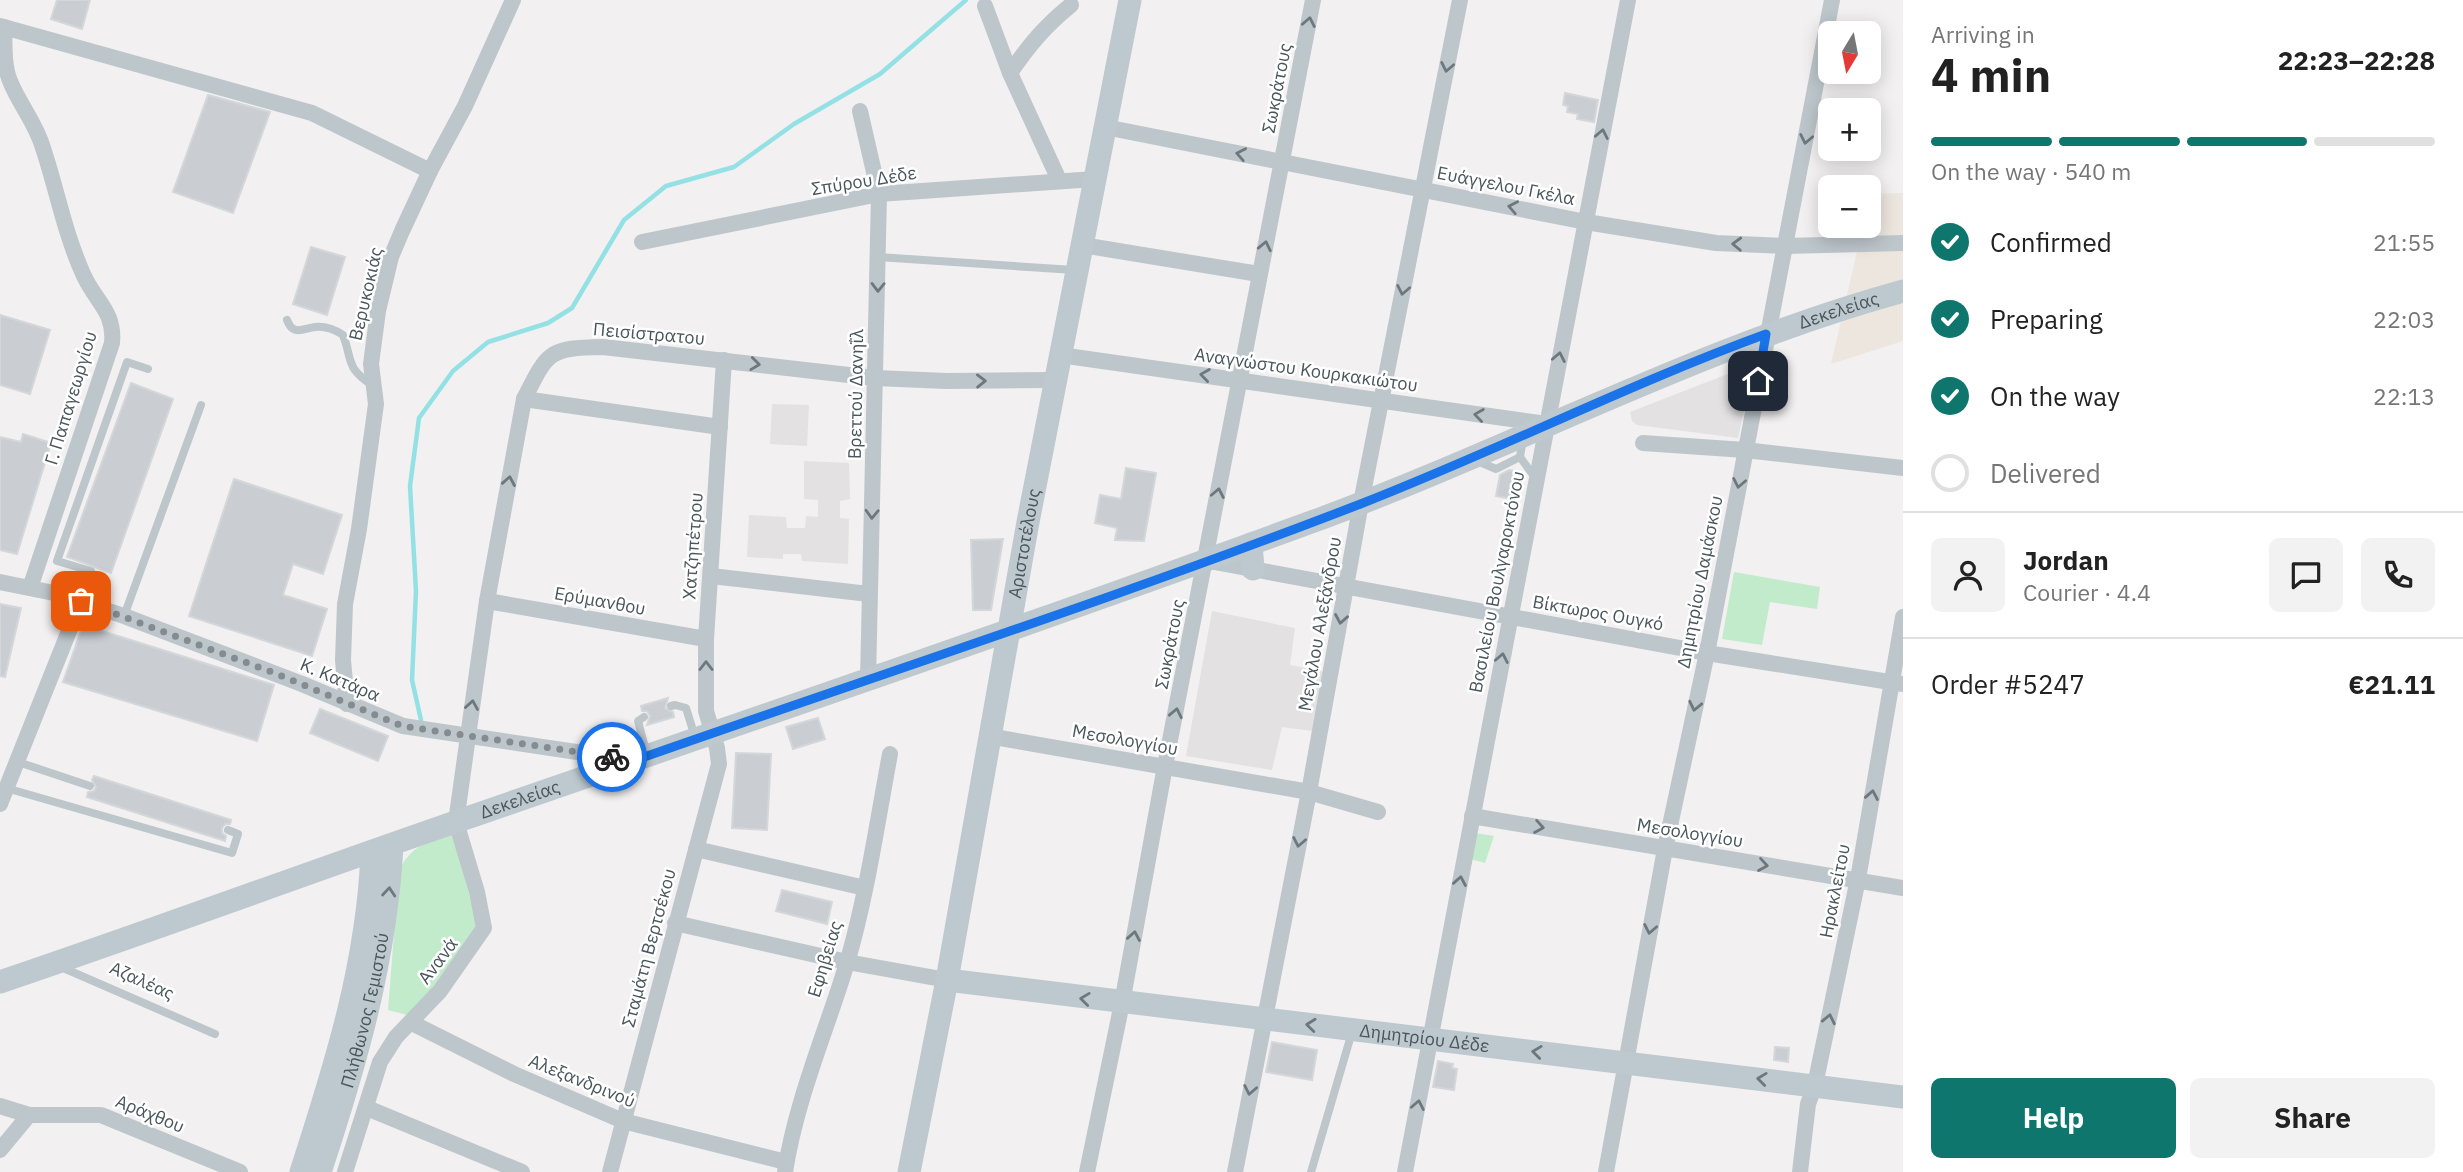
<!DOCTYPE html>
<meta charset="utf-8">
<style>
body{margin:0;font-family:"IBM Plex Sans",sans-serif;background:#f2f2f2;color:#222;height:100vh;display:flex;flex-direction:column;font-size:26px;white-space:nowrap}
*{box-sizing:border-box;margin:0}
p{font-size:23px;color:#767676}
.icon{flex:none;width:38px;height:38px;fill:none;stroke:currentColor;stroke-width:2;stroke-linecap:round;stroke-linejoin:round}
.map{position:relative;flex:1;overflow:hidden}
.drawer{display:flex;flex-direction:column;background:#fff;width:560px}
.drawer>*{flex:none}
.needle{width:46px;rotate:190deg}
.tools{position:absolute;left:1818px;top:21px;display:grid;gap:14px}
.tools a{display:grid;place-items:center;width:63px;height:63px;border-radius:10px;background:#fff;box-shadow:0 4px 18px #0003;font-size:35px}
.pin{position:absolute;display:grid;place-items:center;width:60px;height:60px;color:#fff;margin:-30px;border-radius:14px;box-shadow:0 4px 10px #0006}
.courier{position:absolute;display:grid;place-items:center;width:70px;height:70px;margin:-35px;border:5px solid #1a73e8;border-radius:50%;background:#fff;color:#222;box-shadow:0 2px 9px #0007}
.headline em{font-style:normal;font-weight:800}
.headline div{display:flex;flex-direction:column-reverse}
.headline{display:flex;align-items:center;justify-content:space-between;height:119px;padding:0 28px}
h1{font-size:46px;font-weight:800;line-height:52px}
.bar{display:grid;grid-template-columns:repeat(4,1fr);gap:10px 7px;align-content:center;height:84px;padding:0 28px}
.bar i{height:9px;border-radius:5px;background:#e0e0e0}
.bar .on{background:#0f766e}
.bar p{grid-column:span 4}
.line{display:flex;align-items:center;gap:18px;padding:0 28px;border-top:2px solid #e0e0e0}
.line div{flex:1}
.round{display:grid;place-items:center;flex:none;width:74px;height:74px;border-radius:10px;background:#f2f2f2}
ol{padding:0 28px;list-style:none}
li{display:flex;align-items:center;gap:21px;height:77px}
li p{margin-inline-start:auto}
li .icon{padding:7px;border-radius:50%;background:#0f766e;color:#fff;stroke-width:4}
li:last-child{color:#767676}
li i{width:38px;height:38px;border:4px solid #e0e0e0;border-radius:50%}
.action{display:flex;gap:14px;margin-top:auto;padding:14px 28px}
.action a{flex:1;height:80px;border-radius:10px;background:#0f766e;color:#fff;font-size:28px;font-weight:800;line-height:80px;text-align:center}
.action a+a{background:#f2f2f2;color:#222}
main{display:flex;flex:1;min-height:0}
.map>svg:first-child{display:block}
</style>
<main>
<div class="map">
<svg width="1903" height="1172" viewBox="0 0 1903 1172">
<rect width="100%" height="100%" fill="#f2f0f0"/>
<!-- commercial -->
<path fill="#ede6df" d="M1903 193V341L1831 364 1863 226H1869L1870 194Z"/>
<!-- education -->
<g fill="#e3e1e1">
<path d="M1738 370 1745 371 1750 383 1738 438 1637 425 1632 421 1630 412Z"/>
<path d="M772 404 809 405 807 446 770 444Z"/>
<path d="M804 461 849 463 850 499 840 501V518L849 519 848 564 802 561 801 554H783V559L747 557 749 515 786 517 787 528H805L806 516 818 517V500L804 499Z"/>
<path d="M1212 611 1295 628 1290 665 1325 672 1313 731 1282 727 1272 770 1186 756Z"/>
</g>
<!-- park -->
<g fill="#c2ebcb">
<path d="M1734 572 1820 587 1817 609 1770 602 1762 645 1722 639Z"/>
<path d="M453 833 478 928 411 1016 388 1010 399 871C410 846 429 841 453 833Z"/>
<path d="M1475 833 1494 836 1485 863 1471 859Z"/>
</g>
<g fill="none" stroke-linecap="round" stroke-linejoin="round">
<!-- stream -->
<path stroke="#93e1e4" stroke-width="4.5" d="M421 720 412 680 416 591 410 486 419 418 453 371 488 342 548 323 572 308 624 220 666 186 734 167 794 124 880 74 966 0"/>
</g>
<!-- building -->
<g fill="#caced2" stroke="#d4d7da" stroke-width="2">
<path d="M57 0H90L82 29 51 19Z"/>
<path d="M1565 93 1598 100 1594 122 1577 119 1578 114 1567 112 1568 106 1563 105Z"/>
<path d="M208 95 270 112 233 213 173 192Z"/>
<path d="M311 247 345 257 327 315 293 304Z"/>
<path d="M0 315 50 330 30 394 0 385Z"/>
<path d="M131 383 173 399 111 573 67 557Z"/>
<path d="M23 434 51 443 17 554 0 550V437L21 442Z"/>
<path d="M1126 468 1156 473 1144 541 1115 540 1117 528 1095 523 1100 495 1121 499Z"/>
<path d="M1509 470 1517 471 1512 499 1496 496 1500 475Z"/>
<path d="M234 479 342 515 323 574 293 564 283 595 327 609 312 656 189 616Z"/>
<path d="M1003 539 991 610H973L971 540Z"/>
<path d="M0 604 21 608 5 677 0 676Z"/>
<path d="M83 625 274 685 257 741 63 682Z"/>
<path d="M668 698 665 708 673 712 674 717 647 725 650 716 647 711H642L641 706Z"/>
<path d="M320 709 388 736 378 761 310 733Z"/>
<path d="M818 718 825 739 793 749 786 727Z"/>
<path d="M736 753 771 754 767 830 732 828Z"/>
<path d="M94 776 231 820 230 824H225L222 828V833L226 836 225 841 87 797 88 792 94 791 96 787 92 780Z"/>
<path d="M782 890 832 902 827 924 776 911Z"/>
<path d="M1272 1042 1317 1050 1312 1080 1266 1072Z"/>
<path d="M1775 1047 1789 1048 1788 1062 1774 1060Z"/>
<path d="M1438 1061 1453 1064 1452 1068 1457 1069 1454 1090 1433 1087Z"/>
</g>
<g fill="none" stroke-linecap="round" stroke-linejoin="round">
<!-- lane -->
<g stroke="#bdc6cb" stroke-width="8">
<path d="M878 257 1074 270"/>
<path d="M287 320C293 336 302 329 315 327 326 326 334 329 343 335 353 361 345 367 372 385"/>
<path d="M1520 457 1536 479"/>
<path d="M1475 460 1496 469 1520 457 1523 439"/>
<path d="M81 601 91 571 57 561 127 362 148 369"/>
<path d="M124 616 201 405"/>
<path d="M671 706 675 705 686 708 695 737"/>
<path d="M644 717 638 721 647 755"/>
<path d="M18 762 90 786"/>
<path d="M6 788 232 853 238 834 228 830"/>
<path d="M61 967 215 1034"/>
<path d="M1311 1172 1352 1032"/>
</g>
<!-- street -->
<g stroke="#bdc6cb" stroke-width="16">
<path d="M985 6 1010 73 1059 180"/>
<path d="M0 26 312 113 430 171"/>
<path d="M4 27C5 44 3 64 10 81 19 104 36 123 43 148 57 190 65 235 84 276 96 302 115 312 112 343L30 588"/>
<path d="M1010 73C1029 45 1045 26 1071 5"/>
<path d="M860 111 879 194 868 680"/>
<path d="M1105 127 1586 222 1716 243 1785 246 1903 243"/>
<path d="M642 242 879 194 1095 179"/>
<path d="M1082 245 1259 274"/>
<path d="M1060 355 1546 424"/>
<path d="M524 399 720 427"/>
<path d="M1643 443 1745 450 1903 468"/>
<path d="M1209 561 1707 653 1903 684"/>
<path d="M711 576 869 594"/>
<path d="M0 582 54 593 124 616 302 684 403 726 630 760"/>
<path d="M487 601 706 639"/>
<path d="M347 704 343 660 345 604 359 529 376 404 371 364 378 311 391 257 402 231 430 171 465 106 513 0"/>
<path d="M988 736 1309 792 1378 812"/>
<path d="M0 804 81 601"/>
<path d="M1472 816 1903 888"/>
<path d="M696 849 865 888"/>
<path d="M675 923 847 962 947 980"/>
<path d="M412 1023 514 1074 623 1121 786 1162"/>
<path d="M0 1106 29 1115H101L240 1172"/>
<path d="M367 1108 522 1172"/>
<path d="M0 1150 29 1115"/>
<path d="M345 1172 380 1062 396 1037 440 991 484 928 477 892 456 822 487 601 524 399C548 351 549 348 603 347L875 378 947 381 1055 380"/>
<path d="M610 1172 719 764 717 748 706 711V639L724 360"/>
<path d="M785 1172C796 1100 826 1032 847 963 867 895 877 823 890 754"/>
<path d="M1087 1172 1122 1003 1165 766 1313 0"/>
<path d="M1235 1172 1309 792 1361 503 1460 0"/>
<path d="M1405 1172 1628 0"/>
<path d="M1606 1172 1665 849 1707 653 1832 0"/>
<path d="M1800 1172 1808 1104 1815 1085 1858 879 1903 617"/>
</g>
<!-- secondary -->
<g stroke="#bdc9cf" stroke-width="23">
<path d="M1251 544 1253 569"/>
<path id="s1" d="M947 980 1903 1097"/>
<path id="s2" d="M0 982C154 930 307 873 461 820 750 720 1039 622 1325 517 1519 445 1703 346 1903 291"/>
<path d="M301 1172C335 1067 368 963 372 852"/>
<path id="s3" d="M320 1172C356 1063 386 960 392 845"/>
<path id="s4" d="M909 1172 947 980 1028 522 1130 0"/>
</g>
</g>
<!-- one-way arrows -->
<defs><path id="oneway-chevron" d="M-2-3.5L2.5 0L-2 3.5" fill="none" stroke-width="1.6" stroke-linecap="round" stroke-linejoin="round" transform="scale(1.75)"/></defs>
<g stroke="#6c787d">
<use href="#oneway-chevron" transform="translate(1309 22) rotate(-79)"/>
<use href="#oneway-chevron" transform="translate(1447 67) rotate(101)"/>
<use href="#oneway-chevron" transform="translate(1602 134) rotate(-79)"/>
<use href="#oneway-chevron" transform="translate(1806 139) rotate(101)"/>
<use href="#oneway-chevron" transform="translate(1241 154) rotate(-169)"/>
<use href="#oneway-chevron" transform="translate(1513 207) rotate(-169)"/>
<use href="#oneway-chevron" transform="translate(1737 244) rotate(-178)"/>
<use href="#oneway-chevron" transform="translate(1265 246) rotate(-78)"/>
<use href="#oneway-chevron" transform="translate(878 287) rotate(91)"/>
<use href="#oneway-chevron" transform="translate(1403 290) rotate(101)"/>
<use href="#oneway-chevron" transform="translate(1559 357) rotate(-79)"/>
<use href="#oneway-chevron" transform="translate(755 364) rotate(7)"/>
<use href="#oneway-chevron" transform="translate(1205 375) rotate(-172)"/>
<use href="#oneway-chevron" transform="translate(981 381) rotate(-1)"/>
<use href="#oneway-chevron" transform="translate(1479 415) rotate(-172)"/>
<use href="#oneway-chevron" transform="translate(509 481) rotate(-80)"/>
<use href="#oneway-chevron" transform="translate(1739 483) rotate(101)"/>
<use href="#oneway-chevron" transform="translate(1218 493) rotate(-79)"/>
<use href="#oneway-chevron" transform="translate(872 514) rotate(92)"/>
<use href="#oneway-chevron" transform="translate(1341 619) rotate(100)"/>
<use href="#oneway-chevron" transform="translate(1502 658) rotate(-79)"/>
<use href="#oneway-chevron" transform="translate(706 666) rotate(-90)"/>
<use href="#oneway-chevron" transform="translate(472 705) rotate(-81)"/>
<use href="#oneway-chevron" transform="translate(1695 706) rotate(102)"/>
<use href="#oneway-chevron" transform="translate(1176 713) rotate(-78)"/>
<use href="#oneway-chevron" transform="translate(1872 795) rotate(-80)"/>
<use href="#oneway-chevron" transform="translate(1539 827) rotate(10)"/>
<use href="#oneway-chevron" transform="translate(1299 842) rotate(101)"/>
<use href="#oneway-chevron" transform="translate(1763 865) rotate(9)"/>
<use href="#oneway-chevron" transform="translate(1460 881) rotate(-80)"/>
<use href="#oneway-chevron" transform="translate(1650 929) rotate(101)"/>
<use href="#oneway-chevron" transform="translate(1134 936) rotate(-80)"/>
<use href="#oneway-chevron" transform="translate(1829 1019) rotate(-78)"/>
<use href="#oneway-chevron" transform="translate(1250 1090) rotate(101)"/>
<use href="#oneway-chevron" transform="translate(1418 1105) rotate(-79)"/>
</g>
<g stroke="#6c787e">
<use href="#oneway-chevron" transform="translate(389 892) rotate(-85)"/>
<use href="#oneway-chevron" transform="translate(1085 999) rotate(-173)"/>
<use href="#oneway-chevron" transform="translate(1311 1025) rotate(-174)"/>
<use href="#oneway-chevron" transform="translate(1537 1052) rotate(-173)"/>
<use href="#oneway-chevron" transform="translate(1762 1079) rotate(-173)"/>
</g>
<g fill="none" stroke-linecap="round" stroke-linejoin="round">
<!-- done -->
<path stroke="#848c8f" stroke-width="7" stroke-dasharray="0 12.6" d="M81 601 277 674 402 726 612 757"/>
<!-- route -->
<path stroke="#1a73e8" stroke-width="9" d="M612 757 636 760C878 675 1123 596 1363 503 1499 450 1629 384 1766 334L1758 381"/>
</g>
<g text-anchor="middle" stroke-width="5" stroke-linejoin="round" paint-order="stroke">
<!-- street labels -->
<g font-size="18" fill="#49565b" stroke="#fff">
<text transform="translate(1277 88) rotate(-79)" y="6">Σωκράτους</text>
<text transform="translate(864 181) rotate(-9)" y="6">Σπύρου Δέδε</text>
<text transform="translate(1506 186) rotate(11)" y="6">Ευάγγελου Γκέλα</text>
<text transform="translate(366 294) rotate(-77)" y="6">Βερυκοκιάς</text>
<text dy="6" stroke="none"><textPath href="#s2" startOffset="1958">Δεκελείας</textPath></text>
<text transform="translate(649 334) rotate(5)" y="6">Πεισίστρατου</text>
<text transform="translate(1306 370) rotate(8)" y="6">Αναγνώστου Κουρκακιώτου</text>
<text transform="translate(856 394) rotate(-89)" y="6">Βρεττού Δανηΐλ</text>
<text transform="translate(71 398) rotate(-73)" y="6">Γ. Παπαγεωργίου</text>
<text dy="6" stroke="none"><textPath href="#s4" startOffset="639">Αριστοτέλους</textPath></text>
<text transform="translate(693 546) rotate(-86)" y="6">Χατζηπέτρου</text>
<text transform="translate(1497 582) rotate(-79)" y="6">Βασιλείου Βουλγαροκτόνου</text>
<text transform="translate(1700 582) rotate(-79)" y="6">Δημητρίου Δαμάσκου</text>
<text transform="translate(600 601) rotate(10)" y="6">Ερύμανθου</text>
<text transform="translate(1598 613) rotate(10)" y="6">Βίκτωρος Ουγκό</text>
<text transform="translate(1320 624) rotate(-80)" y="6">Μεγάλου Αλεξάνδρου</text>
<text transform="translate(1170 644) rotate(-79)" y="6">Σωκράτους</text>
<text transform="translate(340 680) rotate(23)" y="6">Κ. Κατάρα</text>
<text transform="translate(1125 740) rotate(10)" y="6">Μεσολογγίου</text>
<text dy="6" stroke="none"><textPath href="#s2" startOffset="551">Δεκελείας</textPath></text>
<text transform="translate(1690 833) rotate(9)" y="6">Μεσολογγίου</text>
<text transform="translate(1835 891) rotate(-79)" y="6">Ηρακλείτου</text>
<text transform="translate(649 948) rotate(-75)" y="6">Σταμάτη Βερτσέκου</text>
<text transform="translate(825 959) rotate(-73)" y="6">Εφηβείας</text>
<text transform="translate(438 961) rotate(-53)" y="6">Ανανά</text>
<text transform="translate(142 981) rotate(24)" y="6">Αζαλέας</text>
<text dy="6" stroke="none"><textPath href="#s3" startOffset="168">Πλήθωνος Γεμιστού</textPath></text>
<text dy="6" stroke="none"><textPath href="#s1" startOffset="481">Δημητρίου Δέδε</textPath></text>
<text transform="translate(582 1081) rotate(22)" y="6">Αλεξανδρινού</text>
<text transform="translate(150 1114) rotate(22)" y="6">Αράχθου</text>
</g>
</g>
</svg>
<div class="tools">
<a><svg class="needle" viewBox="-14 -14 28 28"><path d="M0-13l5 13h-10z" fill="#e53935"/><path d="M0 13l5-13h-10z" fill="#767676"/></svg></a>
<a>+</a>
<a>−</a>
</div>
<div class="pin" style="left:81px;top:601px;background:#ea580c"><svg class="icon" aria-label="bag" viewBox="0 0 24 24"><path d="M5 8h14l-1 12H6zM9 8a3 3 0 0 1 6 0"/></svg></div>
<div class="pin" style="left:1758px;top:381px;background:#1f2937"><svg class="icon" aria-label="home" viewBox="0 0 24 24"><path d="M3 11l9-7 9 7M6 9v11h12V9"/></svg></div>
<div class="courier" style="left:612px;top:757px"><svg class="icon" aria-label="bike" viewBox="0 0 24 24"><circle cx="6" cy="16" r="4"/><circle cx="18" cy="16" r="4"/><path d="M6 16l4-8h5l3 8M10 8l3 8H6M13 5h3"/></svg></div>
</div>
<section class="drawer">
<div class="headline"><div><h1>4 min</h1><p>Arriving in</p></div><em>22:23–22:28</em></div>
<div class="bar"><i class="on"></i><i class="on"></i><i class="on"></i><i></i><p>On the way · 540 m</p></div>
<ol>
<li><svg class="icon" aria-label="check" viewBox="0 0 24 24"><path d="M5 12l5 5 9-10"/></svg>Confirmed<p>21:55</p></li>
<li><svg class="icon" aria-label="check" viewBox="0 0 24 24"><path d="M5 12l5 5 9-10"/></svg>Preparing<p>22:03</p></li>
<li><svg class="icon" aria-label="check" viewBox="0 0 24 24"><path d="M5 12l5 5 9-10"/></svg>On the way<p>22:13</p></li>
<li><i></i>Delivered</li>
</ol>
<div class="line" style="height:126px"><a class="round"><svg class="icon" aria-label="person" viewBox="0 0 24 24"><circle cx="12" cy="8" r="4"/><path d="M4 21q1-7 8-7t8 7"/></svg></a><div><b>Jordan</b><p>Courier · 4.4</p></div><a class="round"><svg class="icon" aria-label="chat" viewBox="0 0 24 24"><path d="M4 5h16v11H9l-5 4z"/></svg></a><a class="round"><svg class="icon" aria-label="phone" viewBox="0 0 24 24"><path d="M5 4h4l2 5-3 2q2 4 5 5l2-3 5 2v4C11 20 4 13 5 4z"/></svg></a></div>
<div class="line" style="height:91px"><div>Order #5247</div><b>€21.11</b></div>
<div class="action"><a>Help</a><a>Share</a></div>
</section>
</main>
